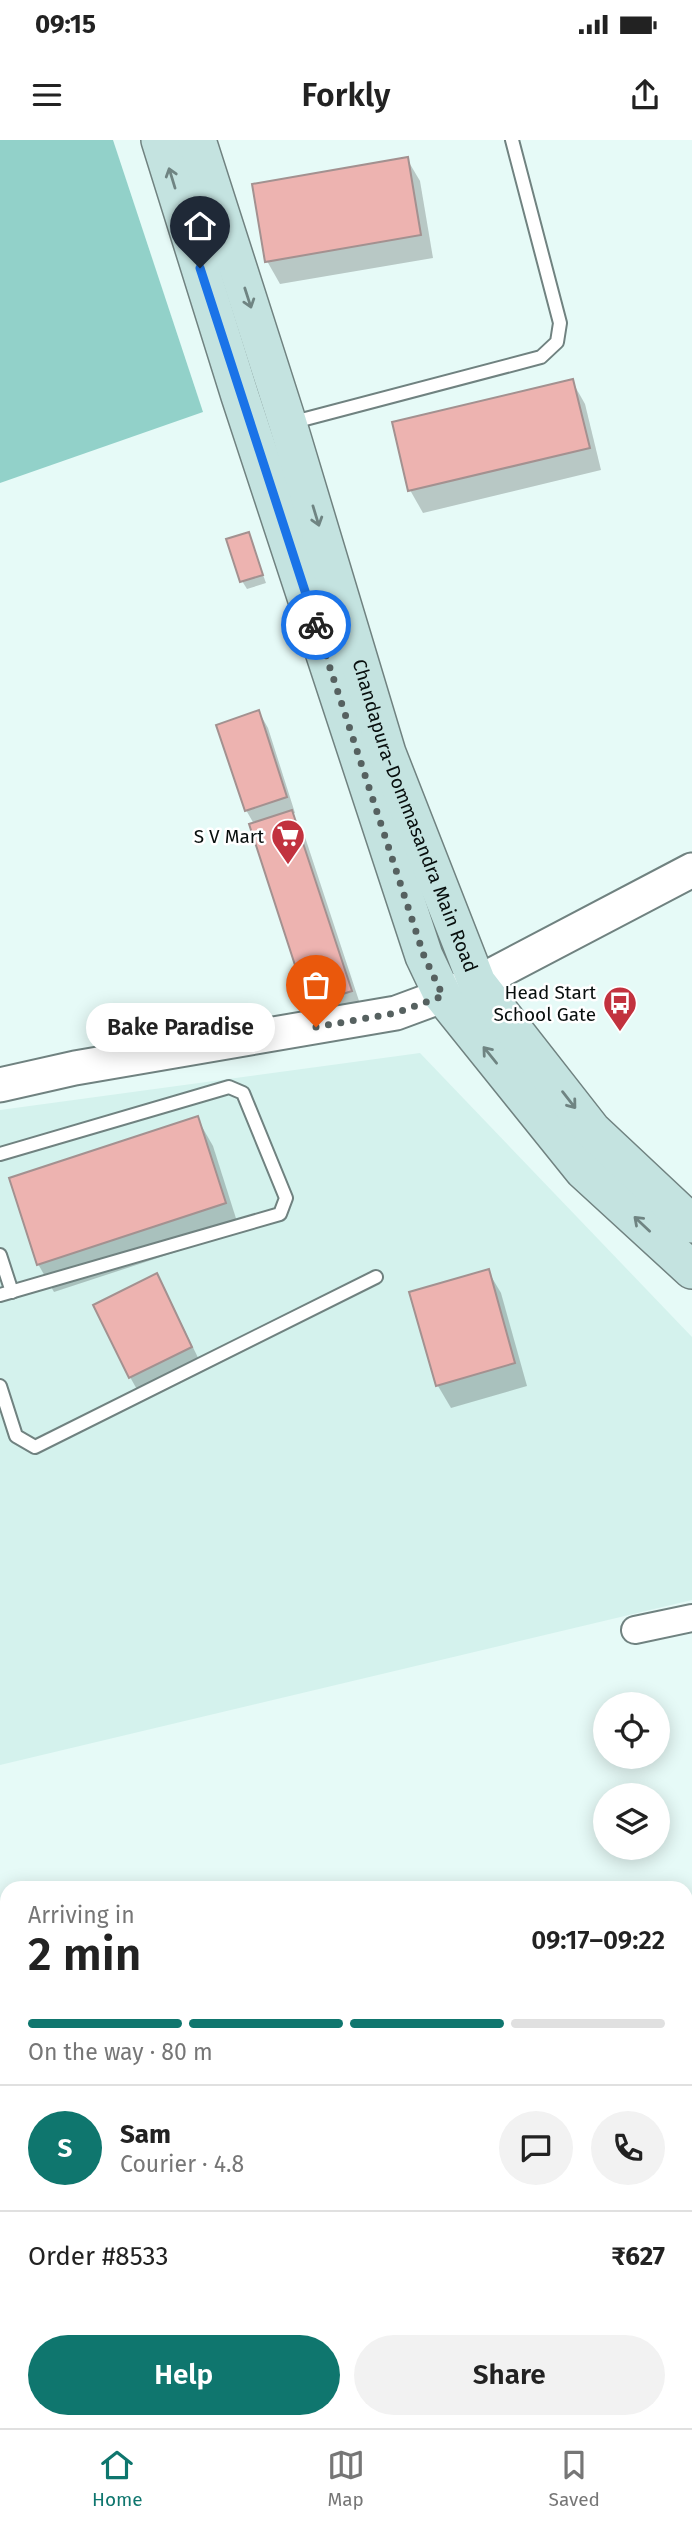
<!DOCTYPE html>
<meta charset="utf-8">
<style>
body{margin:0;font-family:"Fira Sans",sans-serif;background:#f2f2f2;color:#222;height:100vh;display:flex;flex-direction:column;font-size:26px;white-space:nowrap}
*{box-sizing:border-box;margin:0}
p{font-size:23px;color:#767676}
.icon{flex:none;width:38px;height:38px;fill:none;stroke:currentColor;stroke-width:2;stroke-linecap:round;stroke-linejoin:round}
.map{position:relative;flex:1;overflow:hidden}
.panel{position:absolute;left:0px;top:1741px;width:693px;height:548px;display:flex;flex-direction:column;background:#fff;border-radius:21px 21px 0 0;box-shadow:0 4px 18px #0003}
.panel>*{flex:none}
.controls{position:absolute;left:593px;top:1552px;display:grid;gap:14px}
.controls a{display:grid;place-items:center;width:77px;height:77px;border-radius:50%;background:#fff;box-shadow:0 4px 18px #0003;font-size:35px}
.pin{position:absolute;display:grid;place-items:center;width:60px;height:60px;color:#fff;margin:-72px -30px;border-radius:50% 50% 50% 0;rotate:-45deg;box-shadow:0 0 7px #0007}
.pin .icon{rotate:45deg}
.courier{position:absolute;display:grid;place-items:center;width:70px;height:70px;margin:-35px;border:5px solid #1a73e8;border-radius:50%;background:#fff;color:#222;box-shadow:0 2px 9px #0007}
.bubble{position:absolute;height:49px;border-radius:24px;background:#fff;box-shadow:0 4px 18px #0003;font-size:23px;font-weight:600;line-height:49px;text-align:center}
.summary em{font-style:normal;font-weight:600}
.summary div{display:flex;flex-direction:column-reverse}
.summary{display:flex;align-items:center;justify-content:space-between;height:119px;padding:0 28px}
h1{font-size:46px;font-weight:600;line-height:52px}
.bar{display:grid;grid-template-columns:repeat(4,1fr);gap:10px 7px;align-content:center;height:84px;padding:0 28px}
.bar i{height:9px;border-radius:5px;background:#e0e0e0}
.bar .on{background:#0f766e}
.bar p{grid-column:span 4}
.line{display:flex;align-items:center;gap:18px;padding:0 28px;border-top:2px solid #e0e0e0}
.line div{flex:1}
.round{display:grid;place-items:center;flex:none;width:74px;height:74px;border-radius:37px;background:#f2f2f2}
.button{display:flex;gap:14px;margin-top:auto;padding:14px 28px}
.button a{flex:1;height:80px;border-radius:42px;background:#0f766e;color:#fff;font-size:28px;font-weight:600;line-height:80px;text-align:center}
.button a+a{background:#f2f2f2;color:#222}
.status{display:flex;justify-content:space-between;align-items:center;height:49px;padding:0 35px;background:#fff;direction:ltr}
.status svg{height:19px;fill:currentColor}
header{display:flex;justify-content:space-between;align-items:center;height:91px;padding:0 28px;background:#fff;font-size:32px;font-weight:600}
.tabs{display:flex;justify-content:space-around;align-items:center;height:98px;border-top:2px solid #e0e0e0;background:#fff;font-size:19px;color:#767676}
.tabs a{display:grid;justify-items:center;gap:4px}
.tabs .on{color:#0f766e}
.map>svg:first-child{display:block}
</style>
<div class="status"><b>09:15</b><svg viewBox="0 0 49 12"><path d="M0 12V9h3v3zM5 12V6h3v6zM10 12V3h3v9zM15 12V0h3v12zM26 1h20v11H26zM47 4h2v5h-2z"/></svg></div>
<header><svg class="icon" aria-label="menu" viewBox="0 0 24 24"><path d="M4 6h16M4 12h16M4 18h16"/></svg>Forkly<svg class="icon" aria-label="share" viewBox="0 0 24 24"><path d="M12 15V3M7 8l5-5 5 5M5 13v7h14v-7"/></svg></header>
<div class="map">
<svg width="692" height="2288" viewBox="0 0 692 2288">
<rect width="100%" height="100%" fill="#e6faf7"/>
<!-- built -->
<g fill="#d4f2ed">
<path d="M420 913 692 1197V1460L0 1625V970Z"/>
<path d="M692 2222V2288H349L365 2282H686V2223Z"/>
</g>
<!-- green -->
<path fill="#92d1c9" d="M0 0H113L203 272 0 343Z"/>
<!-- shadow -->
<g fill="#0003">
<path d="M407 19 420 41 433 118 280 144 267 121Z"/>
<path d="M572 241 585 264 601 330 423 373 410 350Z"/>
<path d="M248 394 266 443 247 449 242 441Z"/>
<path d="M259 572 268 588 295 673 292 674 304 694 363 873 322 887 309 864 254 684 246 670Z"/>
<path d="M197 978 213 1006 240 1091 54 1152 38 1124Z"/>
<path d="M488 1131 501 1153 527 1246 451 1268 438 1246 411 1153Z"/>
<path d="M169 1158 204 1230 143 1260 130 1237Z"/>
</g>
<!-- building -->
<g fill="#edb3b0" stroke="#a39190" stroke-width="2">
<path d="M408 17 421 95 265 122 252 44Z"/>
<path d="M573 239 590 308 408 351 392 282Z"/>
<path d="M249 392 263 435 240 442 226 399Z"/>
<path d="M259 570 287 657 245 671 216 585Z"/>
<path d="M292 670 352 851 308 865 249 684Z"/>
<path d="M198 976 226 1063 37 1125 9 1038Z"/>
<path d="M489 1129 515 1223 436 1246 409 1152Z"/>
<path d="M157 1133 192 1207 129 1238 93 1165Z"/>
</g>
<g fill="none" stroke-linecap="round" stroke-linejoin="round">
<!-- service casing -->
<g stroke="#708280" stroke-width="16">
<g id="service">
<path d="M290 283 541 217 557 202 560 183 512 0"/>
<path d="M0 1014 229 947 243 953 286 1058 280 1074 0 1155"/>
<path d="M0 1115 12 1152"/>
<path d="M0 1246 16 1296 35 1307 376 1137"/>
</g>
</g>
<!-- minor casing -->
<g stroke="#708280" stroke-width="30">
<path id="minor" d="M635 1490 692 1478"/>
</g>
<!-- tertiary casing -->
<g stroke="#708280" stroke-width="37">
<path id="tertiary" d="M0 945 75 928 396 873 477 843 692 730"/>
</g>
<!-- secondary casing -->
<g stroke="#708280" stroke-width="40">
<g id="secondary">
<path d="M160 0 240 256 424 816 443 856 583 1030 692 1130"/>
<path id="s1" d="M197 0 288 284 387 613 477 843 592 990 692 1084"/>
</g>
</g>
<!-- path -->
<path stroke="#768381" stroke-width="4.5" stroke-dasharray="3.5 3.5" stroke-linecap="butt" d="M686 2205 692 2204"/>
<!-- service -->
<use href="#service" stroke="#fff" stroke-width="12"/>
<!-- minor -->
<use href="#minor" stroke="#fff" stroke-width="26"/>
<!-- tertiary -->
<use href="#tertiary" stroke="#fff" stroke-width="33"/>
<!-- secondary -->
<use href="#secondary" stroke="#c4e3e0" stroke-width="37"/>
</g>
<!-- one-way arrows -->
<defs><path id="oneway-shaft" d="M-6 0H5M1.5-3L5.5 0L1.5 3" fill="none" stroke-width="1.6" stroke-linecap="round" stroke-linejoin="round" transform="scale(1.75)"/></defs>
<g stroke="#6f8482">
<use href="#oneway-shaft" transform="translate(172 38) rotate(-107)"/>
<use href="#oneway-shaft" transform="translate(248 158) rotate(72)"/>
<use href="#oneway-shaft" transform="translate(316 376) rotate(73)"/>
<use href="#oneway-shaft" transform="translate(490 915) rotate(-129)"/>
<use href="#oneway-shaft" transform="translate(569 960) rotate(52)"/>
<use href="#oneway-shaft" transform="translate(642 1084) rotate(-137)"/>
</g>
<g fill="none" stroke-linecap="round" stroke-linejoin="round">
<!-- done -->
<path stroke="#566160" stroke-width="7" stroke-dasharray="0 12.6" d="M316 887 396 873 443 856 424 816 316 485"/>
<!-- route -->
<path stroke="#1a73e8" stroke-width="9" d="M200 128 316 485"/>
</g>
<!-- icons -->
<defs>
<g id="supermarket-pin" transform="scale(1.75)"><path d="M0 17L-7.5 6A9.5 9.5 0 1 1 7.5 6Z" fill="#c2323e" stroke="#fff"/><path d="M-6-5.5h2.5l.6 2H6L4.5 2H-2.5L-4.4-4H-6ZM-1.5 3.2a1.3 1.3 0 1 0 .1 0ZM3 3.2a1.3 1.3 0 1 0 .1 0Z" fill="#fff"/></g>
<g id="bus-pin" transform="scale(1.75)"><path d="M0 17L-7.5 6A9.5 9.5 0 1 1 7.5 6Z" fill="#c2323e" stroke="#fff"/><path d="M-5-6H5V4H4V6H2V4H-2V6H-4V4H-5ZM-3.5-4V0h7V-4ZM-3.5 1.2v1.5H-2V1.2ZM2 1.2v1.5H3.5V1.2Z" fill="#fff"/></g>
</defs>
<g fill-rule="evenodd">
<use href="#supermarket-pin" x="288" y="696"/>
<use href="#bus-pin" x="620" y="863"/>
</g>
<g text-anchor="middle" stroke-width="5" stroke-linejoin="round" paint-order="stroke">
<!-- street labels -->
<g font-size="19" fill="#080f0e" stroke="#fff">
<text dy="7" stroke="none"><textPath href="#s1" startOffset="710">Chandapura-Dommasandra Main Road</textPath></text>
</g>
<!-- poi labels -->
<g font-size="19" fill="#080f0e" stroke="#fff" text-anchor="end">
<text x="264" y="703">S V Mart</text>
<text x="596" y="859">Head Start<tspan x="596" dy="22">School Gate</tspan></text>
</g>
</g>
</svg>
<div class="controls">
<a><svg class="icon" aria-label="locate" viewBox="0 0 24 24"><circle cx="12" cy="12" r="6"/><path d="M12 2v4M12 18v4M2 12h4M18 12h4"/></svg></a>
<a><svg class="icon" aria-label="layers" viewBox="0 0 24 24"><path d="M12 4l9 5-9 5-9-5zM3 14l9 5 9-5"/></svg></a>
</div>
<div class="pin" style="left:316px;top:887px;background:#ea580c"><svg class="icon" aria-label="bag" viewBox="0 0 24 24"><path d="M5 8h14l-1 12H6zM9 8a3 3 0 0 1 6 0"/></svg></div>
<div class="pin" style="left:200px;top:128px;background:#1f2937"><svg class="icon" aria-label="home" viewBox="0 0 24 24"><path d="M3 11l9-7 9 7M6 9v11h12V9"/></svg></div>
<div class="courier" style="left:316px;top:485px"><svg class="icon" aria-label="bike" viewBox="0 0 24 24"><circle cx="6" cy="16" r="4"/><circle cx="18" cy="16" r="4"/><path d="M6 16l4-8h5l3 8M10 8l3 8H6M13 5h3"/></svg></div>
<div class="bubble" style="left:86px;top:863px;width:189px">Bake Paradise</div>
<section class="panel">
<div class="summary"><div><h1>2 min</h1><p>Arriving in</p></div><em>09:17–09:22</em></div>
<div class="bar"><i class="on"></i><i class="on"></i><i class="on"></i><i></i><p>On the way · 80 m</p></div>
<div class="line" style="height:126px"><b class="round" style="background:#0f766e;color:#fff">S</b><div><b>Sam</b><p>Courier · 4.8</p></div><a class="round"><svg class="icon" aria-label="chat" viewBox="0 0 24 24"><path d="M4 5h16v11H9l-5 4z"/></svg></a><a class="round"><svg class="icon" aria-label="phone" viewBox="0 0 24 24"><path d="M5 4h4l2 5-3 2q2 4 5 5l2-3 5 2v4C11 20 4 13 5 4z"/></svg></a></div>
<div class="line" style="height:91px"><div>Order #8533</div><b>₹627</b></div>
<div class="button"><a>Help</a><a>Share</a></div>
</section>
</div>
<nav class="tabs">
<a class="on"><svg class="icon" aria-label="home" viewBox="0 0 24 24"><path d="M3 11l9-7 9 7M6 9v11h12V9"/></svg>Home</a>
<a><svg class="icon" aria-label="map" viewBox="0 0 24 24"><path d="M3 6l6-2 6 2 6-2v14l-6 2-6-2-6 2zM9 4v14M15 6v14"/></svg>Map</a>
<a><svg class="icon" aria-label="saved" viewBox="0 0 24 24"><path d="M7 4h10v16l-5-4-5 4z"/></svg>Saved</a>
</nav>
